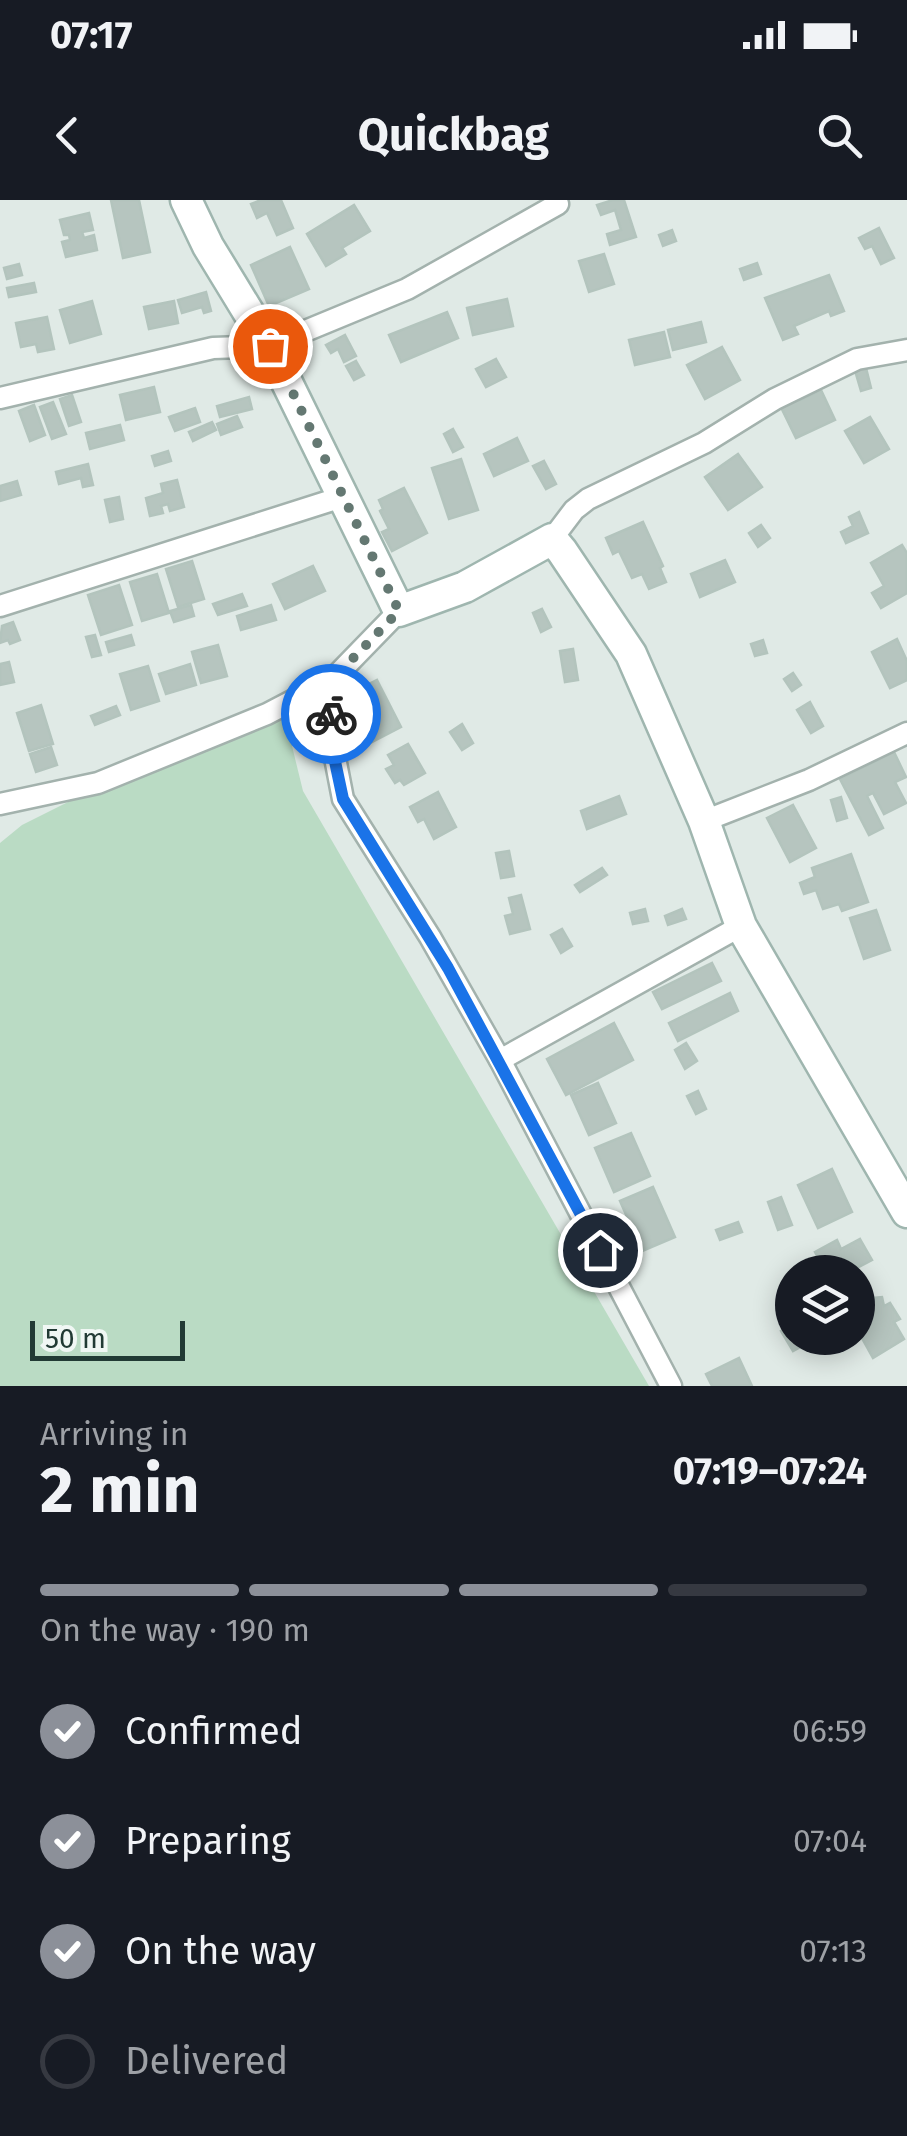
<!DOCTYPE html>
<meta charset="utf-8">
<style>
body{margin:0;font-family:"Fira Sans",sans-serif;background:#20242c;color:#f1f3f6;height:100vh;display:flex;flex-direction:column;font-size:38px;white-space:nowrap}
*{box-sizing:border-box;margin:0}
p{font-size:32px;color:#9ea1a6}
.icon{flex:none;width:55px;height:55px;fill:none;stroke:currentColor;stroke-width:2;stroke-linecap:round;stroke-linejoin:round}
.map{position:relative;height:1186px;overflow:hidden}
.side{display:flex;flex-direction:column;background:#171b24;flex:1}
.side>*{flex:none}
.buttons{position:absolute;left:775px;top:1055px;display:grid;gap:20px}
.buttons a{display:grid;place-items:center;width:100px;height:100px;border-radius:50%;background:#171b24;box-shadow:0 5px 25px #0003;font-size:50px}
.scale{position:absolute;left:30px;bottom:25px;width:155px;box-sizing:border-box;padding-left:10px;border:5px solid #213a34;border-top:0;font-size:28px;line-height:35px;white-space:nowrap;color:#213a34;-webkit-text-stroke:8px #f0f7f4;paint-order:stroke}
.pin{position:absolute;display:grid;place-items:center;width:85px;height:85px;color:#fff;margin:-42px;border:5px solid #fff;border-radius:50%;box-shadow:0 2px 10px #0007}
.courier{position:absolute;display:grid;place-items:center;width:100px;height:100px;margin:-50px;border:8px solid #1a73e8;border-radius:50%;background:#fff;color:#222;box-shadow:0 2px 12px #0007}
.summary em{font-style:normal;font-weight:700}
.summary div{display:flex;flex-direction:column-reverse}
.summary{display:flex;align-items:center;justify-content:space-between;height:170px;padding:0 40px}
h1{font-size:65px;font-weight:700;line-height:75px}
.bar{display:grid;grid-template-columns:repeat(4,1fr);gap:15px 10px;align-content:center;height:120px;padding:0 40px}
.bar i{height:12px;border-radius:8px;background:#363941}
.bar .on{background:#8c9099}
.bar p{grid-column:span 4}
ol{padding:0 40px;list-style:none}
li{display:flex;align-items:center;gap:30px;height:110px}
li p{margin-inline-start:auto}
li .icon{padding:10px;border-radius:50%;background:#8c9099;color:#fff;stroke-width:4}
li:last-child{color:#9ea1a6}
li i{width:55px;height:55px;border:5px solid #363941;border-radius:50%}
.status{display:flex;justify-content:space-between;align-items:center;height:70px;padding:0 50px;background:#171b24;direction:ltr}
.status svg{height:28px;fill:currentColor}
header{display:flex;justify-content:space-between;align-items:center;height:130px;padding:0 40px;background:#171b24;font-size:45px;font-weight:700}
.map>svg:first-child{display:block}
</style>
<div class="status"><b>07:17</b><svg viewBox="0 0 49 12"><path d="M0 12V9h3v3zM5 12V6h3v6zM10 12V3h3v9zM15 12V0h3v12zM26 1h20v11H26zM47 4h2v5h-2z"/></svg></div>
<header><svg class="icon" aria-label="back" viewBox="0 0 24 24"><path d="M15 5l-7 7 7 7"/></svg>Quickbag<svg class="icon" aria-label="search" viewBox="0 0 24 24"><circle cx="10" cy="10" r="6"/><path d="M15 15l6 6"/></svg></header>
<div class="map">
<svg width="907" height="1186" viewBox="0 0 907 1186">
<rect width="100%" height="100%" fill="#e0eae6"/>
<!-- green -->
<path fill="#badbc4" d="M303 502 292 546 303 591 649 1186H0V643L22 625 76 598Z"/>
<!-- building -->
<g fill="#b6c5bf" stroke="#b3c4bd" stroke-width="2.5">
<path d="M111 0H139L150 52 123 58Z"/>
<path d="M261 0H281L293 28 277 35 267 13 257 18 251 4Z"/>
<path d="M613 0H624L636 37 610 45 607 34 621 30 615 10 601 15 597 5Z"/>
<path d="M354 5 370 31 342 48 346 54 326 66 307 34Z"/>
<path d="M89 13 93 30 82 32 84 38 94 35 97 50 66 57 62 42 70 40 69 35H64L60 20Z"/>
<path d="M879 28 894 58 881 64 872 46 865 49 859 38Z"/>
<path d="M672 30 676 41 663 46 659 35Z"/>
<path d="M290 47 309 89 269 106 251 65Z"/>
<path d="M604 54 614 84 589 92 579 61Z"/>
<path d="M757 63 761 74 744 80 740 69Z"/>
<path d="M19 64 22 75 7 79 4 68Z"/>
<path d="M829 75 844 111 831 116 829 111 794 126 798 134 783 140 765 98Z"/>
<path d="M34 83 36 92 9 97 7 88Z"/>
<path d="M206 92 211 111 204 113 202 107 182 113 178 100Z"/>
<path d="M507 99 513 126 473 135 467 108Z"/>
<path d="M92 101 101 134 70 143 60 110Z"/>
<path d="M174 101 178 123 149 129 144 107Z"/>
<path d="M447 112 458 138 401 162 389 135Z"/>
<path d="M47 117 54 149 38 152 36 144 21 147 16 123Z"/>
<path d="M701 122 706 142 673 150 668 130Z"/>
<path d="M664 132 670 157 635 165 629 140Z"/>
<path d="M345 135 356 156 344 162 338 149 331 153 326 145Z"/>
<path d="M722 147 740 180 705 199 687 165Z"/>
<path d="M496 159 506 177 486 187 476 169Z"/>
<path d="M356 161 364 175 354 180 346 166Z"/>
<path d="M865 164 871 188 861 191 854 167Z"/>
<path d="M154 187 160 212 126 220 120 195Z"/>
<path d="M821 190 835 220 796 238 778 201 796 193 800 200Z"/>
<path d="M72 195 81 222 69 226 60 199Z"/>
<path d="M249 197 252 209 220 217 217 206Z"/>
<path d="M53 202 66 234 52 239 40 207Z"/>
<path d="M34 205 45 235 30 241 19 211Z"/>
<path d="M195 208 200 222 175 231 169 217Z"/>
<path d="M237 216 242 227 221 235 217 224Z"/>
<path d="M870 217 889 249 864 263 845 231Z"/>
<path d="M212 222 216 230 193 241 189 232Z"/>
<path d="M120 225 124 240 90 249 86 233Z"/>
<path d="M453 229 463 247 453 252 444 234Z"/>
<path d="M517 238 528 261 494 276 484 254Z"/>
<path d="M168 251 171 261 155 266 152 256Z"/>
<path d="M738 254 762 287 728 310 705 277Z"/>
<path d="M461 259 478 310 449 319 432 268Z"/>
<path d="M544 261 556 284 546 289 533 266Z"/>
<path d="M88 264 93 285 83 287 81 278 59 284 56 272Z"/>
<path d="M177 280 184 307 170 311 168 304 161 306 163 313 150 316 146 298 163 293 161 284Z"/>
<path d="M17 281 21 295 0 301V286Z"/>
<path d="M404 288 427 333 392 351 382 332 389 329 380 311 383 309 379 300Z"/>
<path d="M119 297 123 319 110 322 105 300Z"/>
<path d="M859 312 868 333 846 343 841 332 853 326 849 317Z"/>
<path d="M643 322 663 366 660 368 666 382 649 389 642 374 632 378 619 351 613 354 606 338Z"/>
<path d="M761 325 770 338 758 347 749 333Z"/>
<path d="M902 345 907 353V393L881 408 872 393 884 386 871 363Z"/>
<path d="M725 360 735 382 700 397 691 374Z"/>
<path d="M192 361 204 399 178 407 166 369Z"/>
<path d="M313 366 325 391 285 409 273 384Z"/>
<path d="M157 374 169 413 142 421 130 382Z"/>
<path d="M119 385 132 425 101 435 88 395Z"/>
<path d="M242 394 247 406 218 415 213 404Z"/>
<path d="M191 405 194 416 174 422 170 411Z"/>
<path d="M271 405 276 420 241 430 237 416Z"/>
<path d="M542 409 551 427 541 432 533 413Z"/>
<path d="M13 422 20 440 10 444 8 440 0 443 2 426Z"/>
<path d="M95 435 101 455 92 457 86 437Z"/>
<path d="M131 435 134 445 109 452 106 442Z"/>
<path d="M897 439 907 461V480L890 488 872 452Z"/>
<path d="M763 440 767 453 755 456 751 444Z"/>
<path d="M218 445 227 476 201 483 192 452Z"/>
<path d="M573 449 578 480 565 482 560 451Z"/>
<path d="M9 462 14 482 0 485V464Z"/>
<path d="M190 464 196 485 166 494 159 474Z"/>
<path d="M148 466 159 501 131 510 120 474Z"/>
<path d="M793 473 801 485 792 491 784 479Z"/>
<path d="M377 480 401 527 370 543 352 508 359 505 353 492Z"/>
<path d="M810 502 823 526 811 533 797 510Z"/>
<path d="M41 505 53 544 29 551 17 513Z"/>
<path d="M116 506 120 515 95 525 91 516Z"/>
<path d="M462 524 473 543 462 550 450 532Z"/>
<path d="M408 544 425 573 404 585 400 580 395 583 386 569 394 565 388 555Z"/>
<path d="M51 547 57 565 36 572 30 554Z"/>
<path d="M894 552 906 577 895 582 906 603 884 614 873 593 867 596 883 628 869 635 840 579Z"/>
<path d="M438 592 456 627 434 639 424 619 418 622 410 607Z"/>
<path d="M619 596 626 614 587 629 581 611Z"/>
<path d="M841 597 847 618 837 621 831 600Z"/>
<path d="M793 605 816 648 790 662 767 618Z"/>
<path d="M509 651 514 676 501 678 496 653Z"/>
<path d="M851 654 868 702 842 711 839 704 823 709 816 690 804 694 800 683 815 677 812 668Z"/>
<path d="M602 668 607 675 580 692 575 685Z"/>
<path d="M521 695 530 729 510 734 505 716 513 714 509 698Z"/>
<path d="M645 709 648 721 633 724 630 713Z"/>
<path d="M682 709 686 719 668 725 665 716Z"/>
<path d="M876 710 890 750 864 759 850 718Z"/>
<path d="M562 729 572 746 561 753 551 735Z"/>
<path d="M712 763 721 781 662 809 653 792Z"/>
<path d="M730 793 738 811 678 841 669 823Z"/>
<path d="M614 823 633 860 566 895 547 859Z"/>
<path d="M686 843 697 861 685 869 675 850Z"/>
<path d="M598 883 616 923 589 935 571 895Z"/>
<path d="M698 891 706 909 696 914 687 896Z"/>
<path d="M631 933 650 976 614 992 595 948Z"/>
<path d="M832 969 852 1012 818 1028 798 985Z"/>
<path d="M653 987 675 1037 642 1051 620 1001Z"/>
<path d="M781 997 792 1025 778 1030 768 1002Z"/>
<path d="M738 1022 742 1032 720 1040 716 1030Z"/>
<path d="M860 1039 872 1060 857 1068 864 1081 858 1085V1072H826L815 1052 837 1040 841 1049Z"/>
<path d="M866 1089 872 1098 882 1097 884 1106 890 1103 900 1119 894 1122 904 1139 873 1158 858 1131V1094Z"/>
<path d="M792 1125V1138H800L804 1145 793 1151 781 1131Z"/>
<path d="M739 1158 752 1186H712L706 1174Z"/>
</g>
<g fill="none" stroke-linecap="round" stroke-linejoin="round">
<!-- minor casing -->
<g stroke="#a3b2ad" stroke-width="25">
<g id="minor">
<path d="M0 198 213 148 269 146 407 89 558 4"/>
<path d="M552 339 574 310 588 299 704 243 775 199 857 159 907 150"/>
<path d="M0 406 342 297"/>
<path d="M332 480 331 537 343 599 430 737 500 860 671 1186"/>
<path d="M0 604 98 583 267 514 332 480 399 411"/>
<path d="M704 621 809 580 907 533"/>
<path d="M500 860 741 726"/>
</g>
</g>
<!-- secondary casing -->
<g stroke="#9fb6af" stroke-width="35">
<path id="secondary" d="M186 0 208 46 269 146 399 411 465 387 552 339 562 351 631 454 704 621 741 726 907 1012"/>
</g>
<!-- minor -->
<use href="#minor" stroke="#fff" stroke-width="20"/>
<!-- secondary -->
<use href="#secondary" stroke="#fff" stroke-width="30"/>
</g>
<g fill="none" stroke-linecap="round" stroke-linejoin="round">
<!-- done -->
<path stroke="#647872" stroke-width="10" stroke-dasharray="0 18" d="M270 146 399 411 332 480 331 514"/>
<!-- route -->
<path stroke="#1a73e8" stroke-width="12" d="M331 514 330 538 343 599 448 768 600 1050"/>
</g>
</svg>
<div class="buttons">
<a><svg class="icon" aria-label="layers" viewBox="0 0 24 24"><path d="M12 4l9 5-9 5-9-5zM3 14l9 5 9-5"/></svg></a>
</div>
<div class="scale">50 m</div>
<div class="pin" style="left:270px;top:146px;background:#ea580c"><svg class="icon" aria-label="bag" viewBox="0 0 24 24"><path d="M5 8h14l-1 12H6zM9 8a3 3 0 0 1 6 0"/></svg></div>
<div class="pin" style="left:600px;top:1050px;background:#1f2937"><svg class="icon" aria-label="home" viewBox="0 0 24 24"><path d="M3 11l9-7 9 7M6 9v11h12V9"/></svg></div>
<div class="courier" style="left:331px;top:514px"><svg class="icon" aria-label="bike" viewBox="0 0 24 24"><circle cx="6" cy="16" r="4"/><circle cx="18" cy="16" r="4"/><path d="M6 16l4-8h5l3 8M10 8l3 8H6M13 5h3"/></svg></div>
</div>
<section class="side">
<div class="summary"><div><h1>2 min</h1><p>Arriving in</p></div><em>07:19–07:24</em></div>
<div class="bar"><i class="on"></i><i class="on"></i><i class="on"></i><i></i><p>On the way · 190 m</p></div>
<ol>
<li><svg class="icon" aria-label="check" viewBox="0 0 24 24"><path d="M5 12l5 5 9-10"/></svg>Confirmed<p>06:59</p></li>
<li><svg class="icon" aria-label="check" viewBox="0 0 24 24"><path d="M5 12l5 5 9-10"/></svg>Preparing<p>07:04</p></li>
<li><svg class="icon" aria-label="check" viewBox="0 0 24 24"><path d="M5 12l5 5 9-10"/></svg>On the way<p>07:13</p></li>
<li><i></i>Delivered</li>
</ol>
</section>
